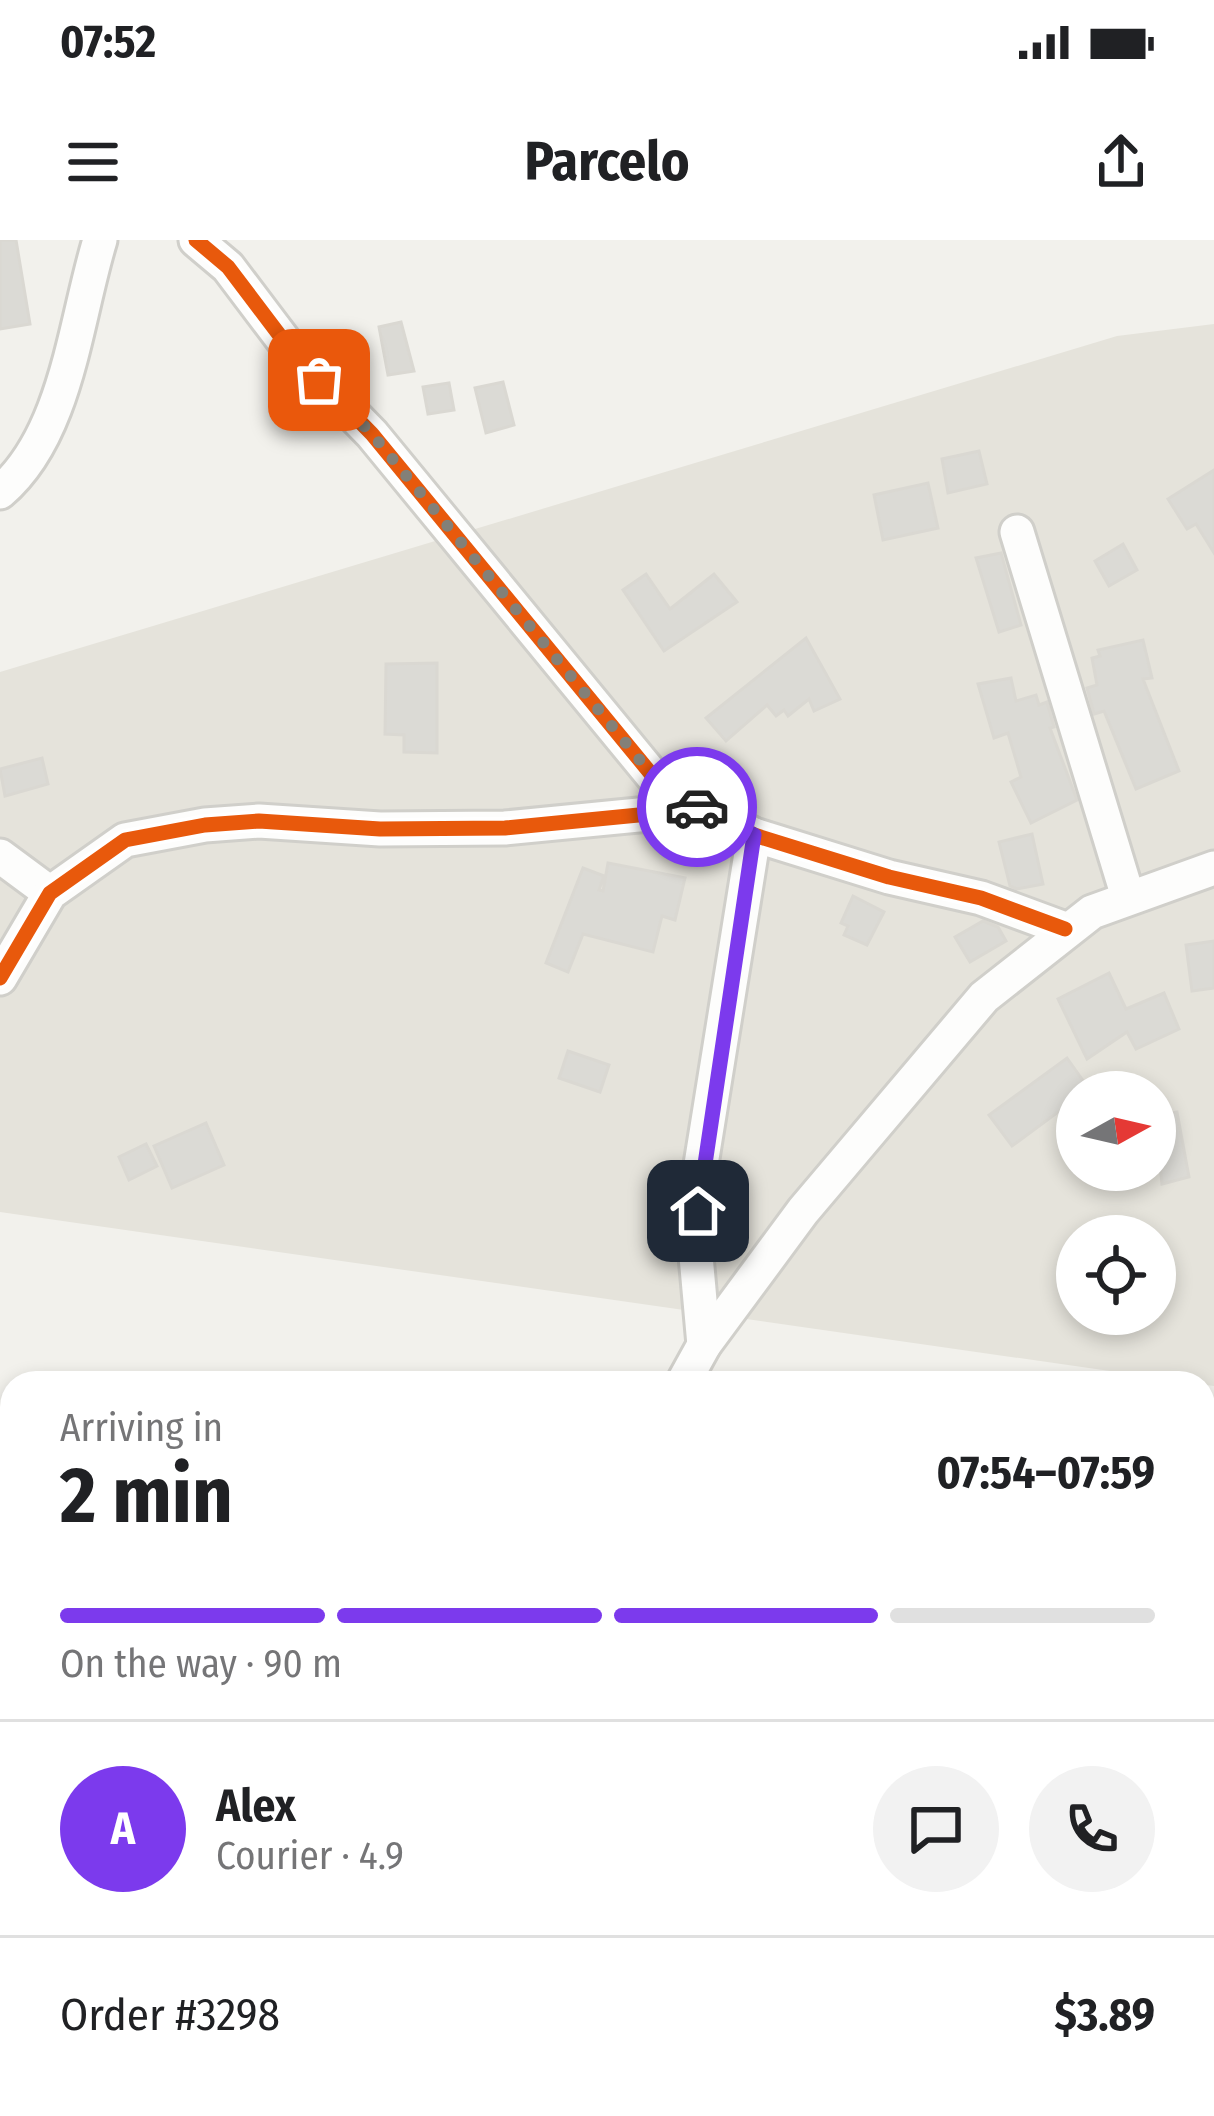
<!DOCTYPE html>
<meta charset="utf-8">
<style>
body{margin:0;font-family:"Fira Sans Condensed",sans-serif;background:#f2f2f2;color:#202124;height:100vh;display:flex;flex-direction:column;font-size:45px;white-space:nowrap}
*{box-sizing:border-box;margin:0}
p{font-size:39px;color:#757577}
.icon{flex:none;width:66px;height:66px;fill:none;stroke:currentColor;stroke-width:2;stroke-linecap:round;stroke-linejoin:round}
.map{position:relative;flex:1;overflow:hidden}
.details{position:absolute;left:0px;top:1131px;width:1215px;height:747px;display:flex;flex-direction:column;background:#fff;border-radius:36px 36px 0 0;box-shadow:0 6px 18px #0003}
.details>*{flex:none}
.needle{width:78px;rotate:82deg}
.controls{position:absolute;left:1056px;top:831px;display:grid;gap:24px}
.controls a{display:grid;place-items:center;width:120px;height:120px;border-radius:50%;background:#fff;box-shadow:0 6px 18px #0003;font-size:60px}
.pin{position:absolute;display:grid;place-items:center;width:102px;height:102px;color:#fff;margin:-51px;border-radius:24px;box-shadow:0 6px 18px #0006}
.courier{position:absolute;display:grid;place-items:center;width:120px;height:120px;margin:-60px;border:9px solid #7c3aed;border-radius:50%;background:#fff;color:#222;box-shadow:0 3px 15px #0007}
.head em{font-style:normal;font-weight:700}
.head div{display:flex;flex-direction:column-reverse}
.head{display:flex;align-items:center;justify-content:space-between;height:204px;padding:0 60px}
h1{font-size:78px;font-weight:700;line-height:90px}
.bar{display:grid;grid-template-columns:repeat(4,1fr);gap:18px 12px;align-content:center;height:144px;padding:0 60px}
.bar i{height:15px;border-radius:9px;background:#e0e0e0}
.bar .current{background:#7c3aed}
.bar p{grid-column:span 4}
.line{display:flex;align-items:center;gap:30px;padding:0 60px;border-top:3px solid #e0e0e0}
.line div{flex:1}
.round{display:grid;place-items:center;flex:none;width:126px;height:126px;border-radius:63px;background:#f2f2f2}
.status{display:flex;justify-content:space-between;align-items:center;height:84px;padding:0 60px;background:#fff;direction:ltr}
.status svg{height:33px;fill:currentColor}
header{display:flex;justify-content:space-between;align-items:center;height:156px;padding:0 60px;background:#fff;font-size:54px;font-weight:700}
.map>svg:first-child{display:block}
</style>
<div class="status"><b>07:52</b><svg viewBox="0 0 49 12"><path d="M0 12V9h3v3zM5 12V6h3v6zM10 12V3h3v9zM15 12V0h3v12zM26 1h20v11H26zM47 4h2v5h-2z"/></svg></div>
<header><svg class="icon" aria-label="menu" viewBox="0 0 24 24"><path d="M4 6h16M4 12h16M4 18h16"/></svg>Parcelo<svg class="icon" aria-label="share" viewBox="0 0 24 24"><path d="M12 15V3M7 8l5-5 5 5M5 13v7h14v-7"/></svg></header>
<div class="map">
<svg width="1214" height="1876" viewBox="0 0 1214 1876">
<rect width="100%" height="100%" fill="#f2f1ec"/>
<!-- residential -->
<path fill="#e5e3db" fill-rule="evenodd" d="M1214 84V1146L0 972V432L1117 96ZM1077 852H1155V930H1077ZM1077 996H1155V1074H1077Z"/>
<!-- building -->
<g fill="#dbdad5" stroke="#dad8d2" stroke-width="3">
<path d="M0 0H16L30 84 0 89Z"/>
<path d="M401 82 414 131 388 135 379 87Z"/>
<path d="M503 142 514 185 486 193 475 148Z"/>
<path d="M449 143 454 170 428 174 423 147Z"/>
<path d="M979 211 987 244 948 253 942 219Z"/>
<path d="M1214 230V313L1196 284 1187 289 1168 259Z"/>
<path d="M928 243 938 288 883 300 874 255Z"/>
<path d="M1123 304 1137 330 1109 346 1095 321Z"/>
<path d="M1001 313 1021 385 999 392 976 318Z"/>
<path d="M646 334 670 369 714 334 737 362 664 411 623 350Z"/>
<path d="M806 398 840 459 814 471 809 459 788 476 784 470 776 476 767 465 726 501 706 478Z"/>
<path d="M1143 400 1152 438 1143 439 1179 531 1136 549 1104 471 1094 474 1087 448 1097 445 1092 418 1100 416 1098 410Z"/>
<path d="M437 423V513L404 512V495L385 494 386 424Z"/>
<path d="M1011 438 1016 461 1036 455 1039 465 1047 462 1054 487 1050 488 1077 560 1031 583 1011 542 1021 537 1008 493 994 498 978 444Z"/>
<path d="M42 518 48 544 5 556 0 529Z"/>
<path d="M1032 594 1043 644 1017 649 1010 646 999 602Z"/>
<path d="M608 623 685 638 675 680 662 676 653 712 583 694 568 732 546 723 583 628 604 636 599 650 603 651Z"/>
<path d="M853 656 884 672 867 705 844 695 848 686 841 683Z"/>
<path d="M983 681 998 687 1006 701 970 722 955 697Z"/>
<path d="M1214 701V748L1192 751 1186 705Z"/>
<path d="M1109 733 1126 769 1164 753 1179 789 1136 809 1127 792 1087 819 1058 759Z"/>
<path d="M568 811 609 825 600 852 559 838Z"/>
<path d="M1067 818 1091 852H1077V858L1012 906 989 875Z"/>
<path d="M1177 872 1189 937 1162 944 1155 876Z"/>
<path d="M206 883 224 925 172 948 154 906Z"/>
<path d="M146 904 157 926 129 940 119 917Z"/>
</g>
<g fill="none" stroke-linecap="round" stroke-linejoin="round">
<!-- minor casing -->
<g stroke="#d0cfca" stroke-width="39">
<g id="minor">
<path d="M196 0 228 27 293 113 372 194 661 546 754 595 889 637 981 658 1065 689"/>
<path d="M0 252C67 195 75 81 100 0"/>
<path d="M1017 292 1128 657"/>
<path d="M0 616 50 653"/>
<path d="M0 738 50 653 125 600 205 585 259 581 380 589 505 588 700 569"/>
<path d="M704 1105 695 1005 699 937 754 595"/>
<path d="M683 1143 704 1105 803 971 984 757 1092 672 1214 628"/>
<path d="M517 1876 521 1866"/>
</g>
</g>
<!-- minor -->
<use href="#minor" stroke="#fdfdfc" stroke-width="33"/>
<!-- cycleway casing -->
<g stroke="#fff" stroke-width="22">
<g id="cycleway">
<path d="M196 0 228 27 293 113 372 194 661 546 754 595 889 637 981 658 1065 689"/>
<path d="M0 738 50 653 125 600 205 585 259 581 380 589 505 588 700 569"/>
</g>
</g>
<!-- cycleway -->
<use href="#cycleway" stroke="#e8590c" stroke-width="15"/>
</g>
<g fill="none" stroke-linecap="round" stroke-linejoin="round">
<!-- done -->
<path stroke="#838078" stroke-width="12" stroke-dasharray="0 21.6" d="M319 140 372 194 662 547 697 567"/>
<!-- route -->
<path stroke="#7c3aed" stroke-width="15" d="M697 567 754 595 698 971"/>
</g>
</svg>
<div class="controls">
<a><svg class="needle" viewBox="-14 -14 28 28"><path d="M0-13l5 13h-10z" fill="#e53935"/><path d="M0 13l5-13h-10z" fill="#757577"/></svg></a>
<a><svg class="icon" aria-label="locate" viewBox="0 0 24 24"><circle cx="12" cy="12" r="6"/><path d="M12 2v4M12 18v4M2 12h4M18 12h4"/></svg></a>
</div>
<div class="pin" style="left:319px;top:140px;background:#ea580c"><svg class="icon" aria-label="bag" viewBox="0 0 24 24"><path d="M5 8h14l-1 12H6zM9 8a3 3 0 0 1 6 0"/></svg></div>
<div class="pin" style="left:698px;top:971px;background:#1f2937"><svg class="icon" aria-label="home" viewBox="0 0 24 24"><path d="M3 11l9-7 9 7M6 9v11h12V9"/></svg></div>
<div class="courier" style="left:697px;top:567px"><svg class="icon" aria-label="car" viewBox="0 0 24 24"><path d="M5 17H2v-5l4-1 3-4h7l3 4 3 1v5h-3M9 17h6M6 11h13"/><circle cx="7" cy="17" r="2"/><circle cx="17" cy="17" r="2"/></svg></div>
<section class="details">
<div class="head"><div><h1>2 min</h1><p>Arriving in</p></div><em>07:54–07:59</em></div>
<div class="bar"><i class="current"></i><i class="current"></i><i class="current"></i><i></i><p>On the way · 90 m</p></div>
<div class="line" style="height:216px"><b class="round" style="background:#7c3aed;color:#fff">A</b><div><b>Alex</b><p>Courier · 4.9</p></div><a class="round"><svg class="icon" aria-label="chat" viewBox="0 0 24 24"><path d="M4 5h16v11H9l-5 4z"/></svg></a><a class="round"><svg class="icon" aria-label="phone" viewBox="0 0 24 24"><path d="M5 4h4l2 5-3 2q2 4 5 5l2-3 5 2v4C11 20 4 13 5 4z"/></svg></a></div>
<div class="line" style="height:156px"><div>Order #3298</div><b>$3.89</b></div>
</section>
</div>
